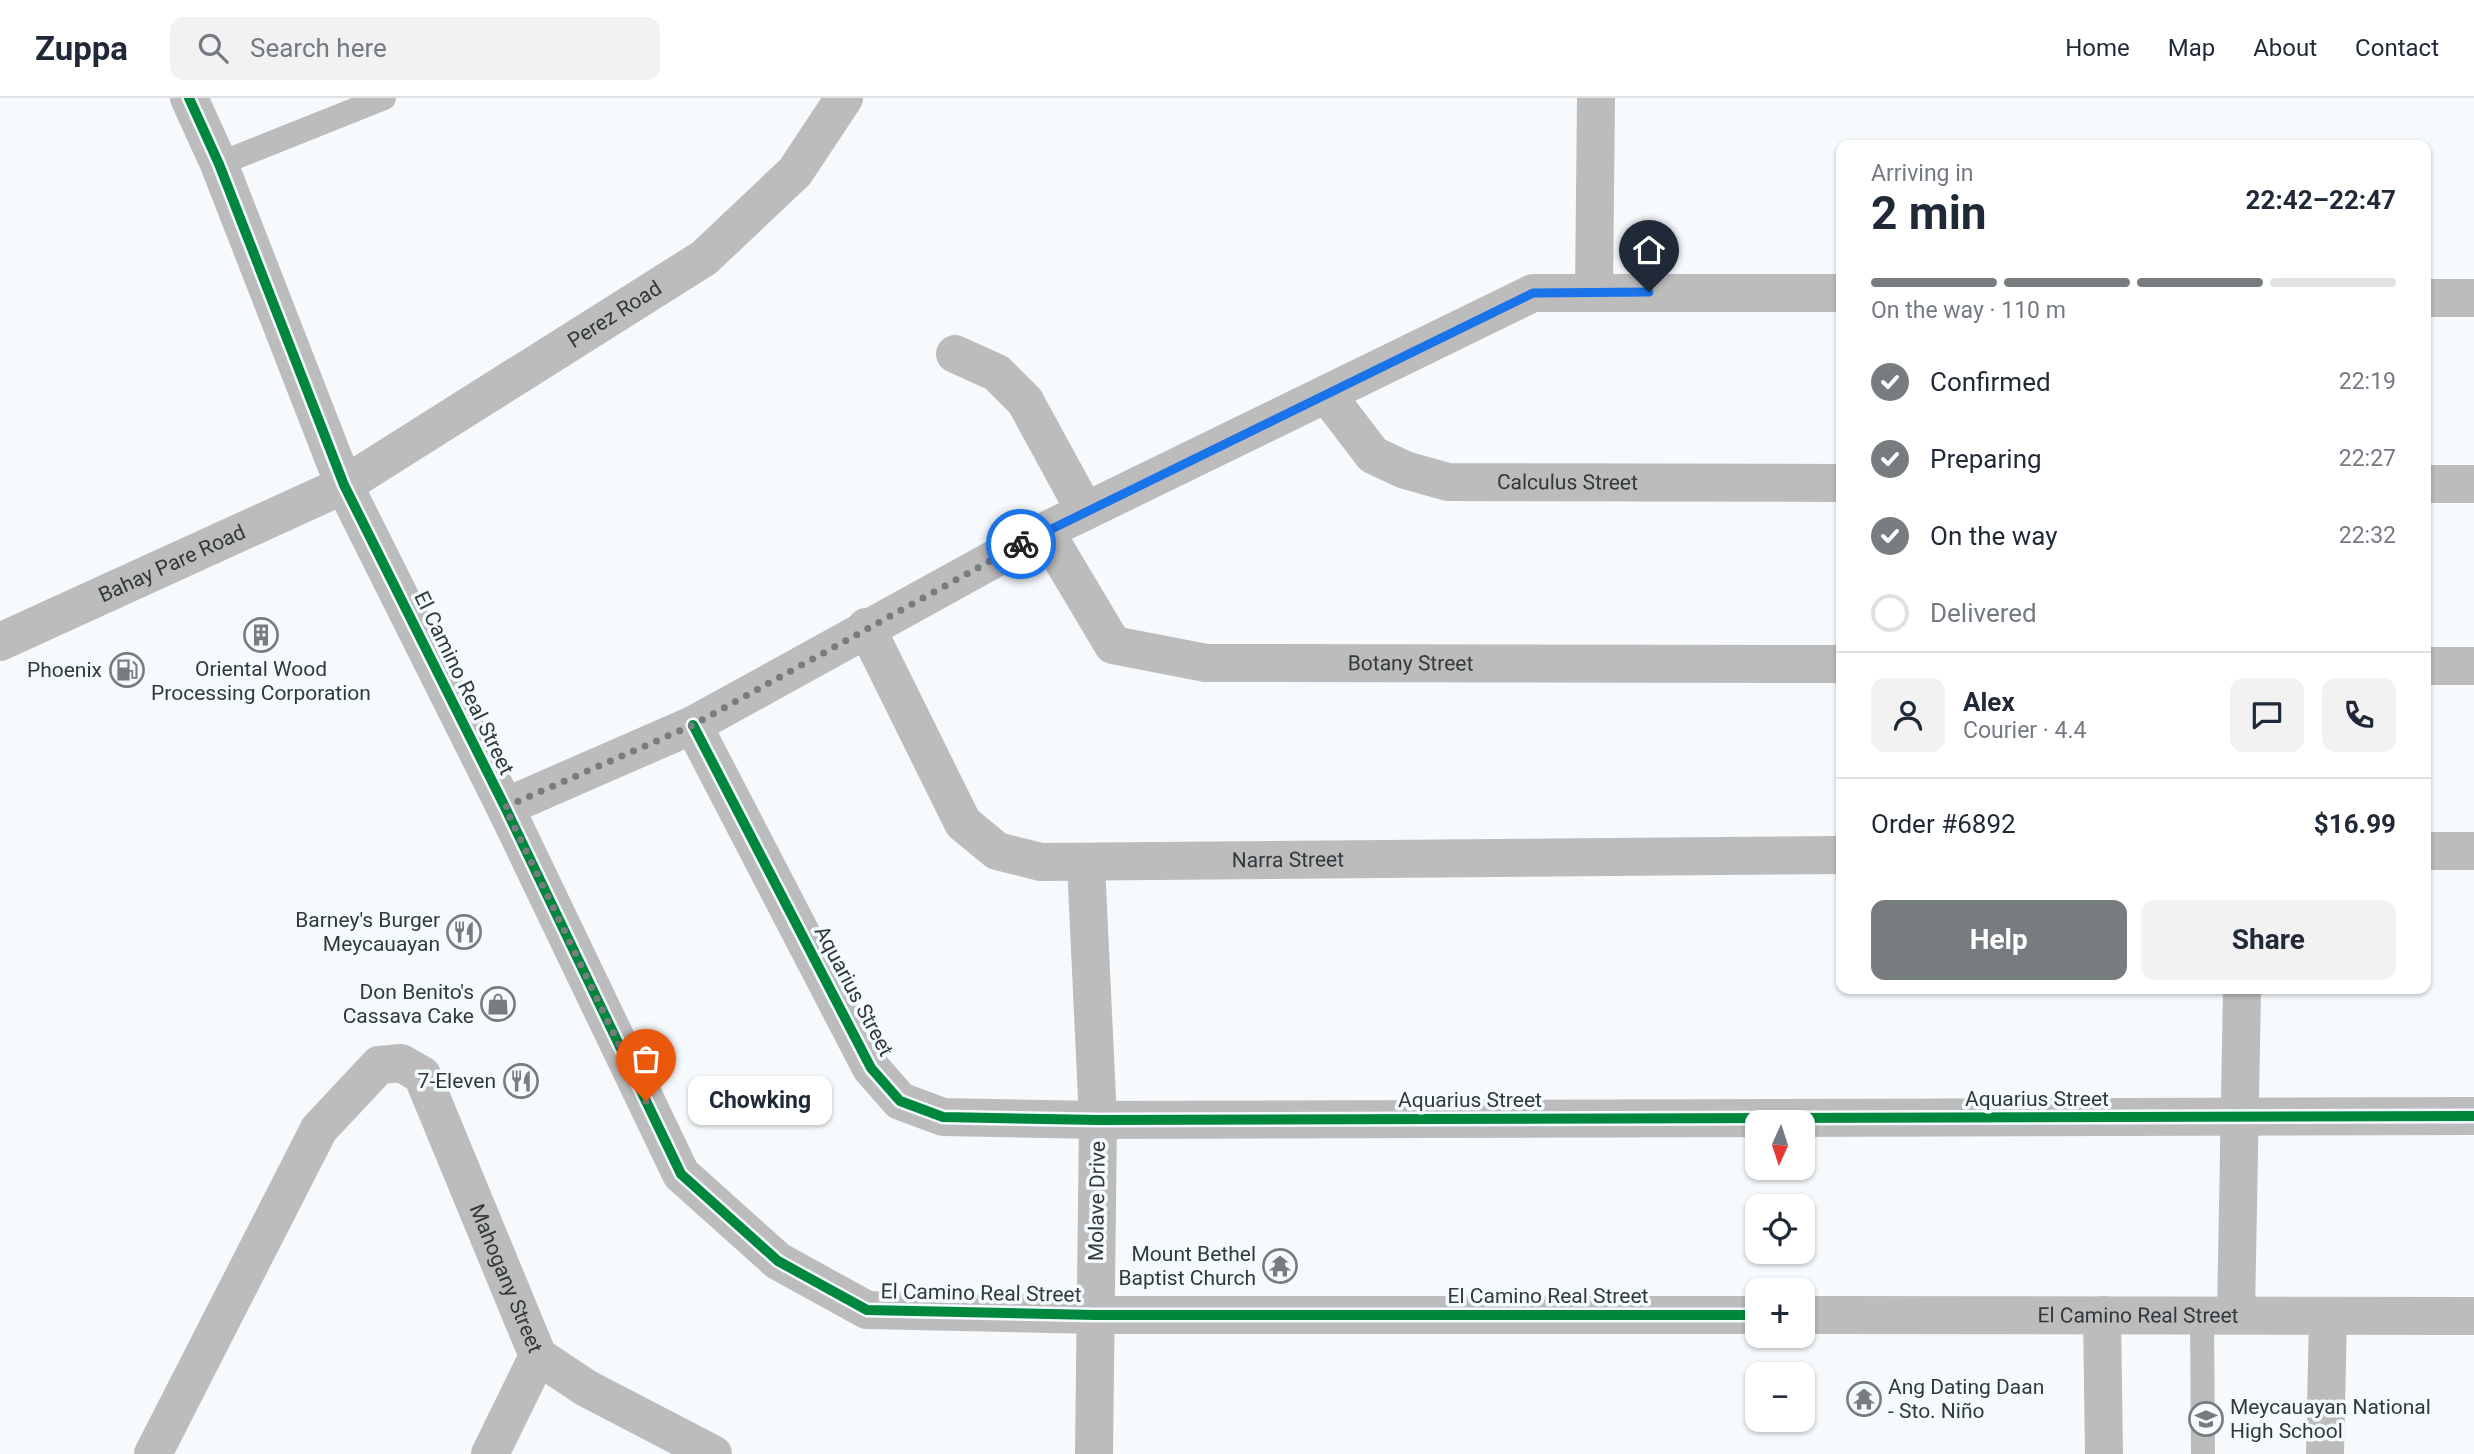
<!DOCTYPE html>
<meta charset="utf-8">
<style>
body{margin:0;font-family:Roboto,sans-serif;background:#f2f2f3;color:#1f2937;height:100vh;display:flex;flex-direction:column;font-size:26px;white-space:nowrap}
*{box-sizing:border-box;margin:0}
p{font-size:23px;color:#747a83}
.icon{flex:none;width:38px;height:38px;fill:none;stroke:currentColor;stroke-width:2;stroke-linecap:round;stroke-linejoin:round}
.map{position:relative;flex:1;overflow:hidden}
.drawer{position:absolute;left:1836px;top:42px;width:595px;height:854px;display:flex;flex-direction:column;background:#fff;border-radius:14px;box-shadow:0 2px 5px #0004}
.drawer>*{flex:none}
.needle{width:46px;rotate:183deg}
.buttons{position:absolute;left:1745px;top:1012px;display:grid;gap:14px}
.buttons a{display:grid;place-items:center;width:70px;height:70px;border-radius:14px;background:#fff;box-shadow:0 2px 5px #0004;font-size:35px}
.pin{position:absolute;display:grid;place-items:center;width:60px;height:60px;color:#fff;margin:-72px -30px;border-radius:50% 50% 50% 0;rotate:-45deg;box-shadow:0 0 7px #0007}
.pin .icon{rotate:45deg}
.courier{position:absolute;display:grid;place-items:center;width:70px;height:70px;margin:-35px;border:5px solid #1a73e8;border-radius:50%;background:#fff;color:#222;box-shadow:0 2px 9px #0007}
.bubble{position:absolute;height:49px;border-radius:14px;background:#fff;box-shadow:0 2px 5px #0004;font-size:23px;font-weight:700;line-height:49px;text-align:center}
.headline em{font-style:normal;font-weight:700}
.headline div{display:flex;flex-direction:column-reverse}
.headline{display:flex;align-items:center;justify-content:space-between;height:119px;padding:0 35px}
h1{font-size:46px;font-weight:700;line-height:52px}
.bar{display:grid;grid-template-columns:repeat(4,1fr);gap:10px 7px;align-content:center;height:84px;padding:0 35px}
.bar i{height:9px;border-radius:5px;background:#e0e1e3}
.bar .on{background:#777d7f}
.bar p{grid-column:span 4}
.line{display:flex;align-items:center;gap:18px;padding:0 35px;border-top:2px solid #e0e1e3}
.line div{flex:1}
.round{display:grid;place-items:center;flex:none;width:74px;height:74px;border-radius:14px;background:#f2f2f3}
ol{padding:0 35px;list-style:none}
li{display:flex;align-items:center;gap:21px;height:77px}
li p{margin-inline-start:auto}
li .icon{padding:7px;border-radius:50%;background:#777d7f;color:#fff;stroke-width:4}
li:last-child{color:#747a83}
li i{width:38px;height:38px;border:4px solid #e0e1e3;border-radius:50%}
.action{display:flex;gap:14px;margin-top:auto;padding:14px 35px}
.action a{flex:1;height:80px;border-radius:14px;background:#777d7f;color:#fff;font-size:28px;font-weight:700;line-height:80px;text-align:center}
.action a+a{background:#f2f2f3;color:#1f2937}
header{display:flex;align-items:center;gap:42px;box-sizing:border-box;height:98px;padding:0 35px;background:#fff;border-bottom:2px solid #e0e1e3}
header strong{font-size:33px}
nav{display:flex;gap:38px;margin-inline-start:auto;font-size:24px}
.search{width:490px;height:63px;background:#f2f2f3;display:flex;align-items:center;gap:18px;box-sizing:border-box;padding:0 24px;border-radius:14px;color:#747a83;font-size:26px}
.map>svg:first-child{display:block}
</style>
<header>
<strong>Zuppa</strong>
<div class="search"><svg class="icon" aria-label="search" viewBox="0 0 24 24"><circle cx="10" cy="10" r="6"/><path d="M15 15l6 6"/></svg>Search here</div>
<nav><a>Home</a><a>Map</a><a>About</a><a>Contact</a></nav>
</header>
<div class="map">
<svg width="2474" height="1356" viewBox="0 0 2474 1356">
<rect width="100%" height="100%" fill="#f6fafc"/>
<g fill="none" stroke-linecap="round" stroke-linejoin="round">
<!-- service -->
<g stroke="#bdbcbd" stroke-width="24">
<path d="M219 66 384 0"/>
<path d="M2202 1217 2203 1356"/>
</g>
<!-- minor -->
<g stroke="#bdbcbd" stroke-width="38">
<path d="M189 0 219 66 344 387"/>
<path d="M1594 193 1596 0"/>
<path d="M2426 200H2474"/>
<path d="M955 256 997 275 1025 303 1085 413"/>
<path id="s1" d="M1327 297 1373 357 1405 372 1448 384 1841 385"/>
<path d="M2426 386H2474"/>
<path id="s2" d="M1045 433 1113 547 1206 565 1841 566"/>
<path id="s3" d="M866 529 963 725 997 753 1041 764 1841 757"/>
<path d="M2426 568H2474"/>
<path d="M693 627 871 970 900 1003 943 1019 1098 1022 2474 1018"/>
<path d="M505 709 693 627 1045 433 1533 195H1841"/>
<path d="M2426 753H2474"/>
<path d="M1086 766 1098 1022 1094 1356"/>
<path d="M2102 1217 2104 1356"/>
<path d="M2236 1217 2242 891"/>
<path id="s4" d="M153 1356 319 1031 379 967 401 965 422 977 538 1258 586 1290 713 1356"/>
<path d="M490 1356 538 1258"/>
<path d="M2325 1356 2328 1218"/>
</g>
<!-- tertiary -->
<g stroke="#bdbcbd" stroke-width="38">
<path d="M344 387 505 709 681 1076 778 1163 867 1212 1094 1217H1757"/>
<path id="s5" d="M0 544 344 387 704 160 795 74 844 0"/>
<path id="s6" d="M1802 1217 2474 1218"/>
</g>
<!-- cycleway casing -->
<g stroke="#f4fbfe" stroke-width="15">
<g id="cycleway">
<path d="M189 0 219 66 344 387 505 709 681 1076 778 1163 867 1212 1094 1217H1757"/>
<path d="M693 627 871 970 900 1003 943 1019 1098 1022 2474 1018"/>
</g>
</g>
<!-- cycleway -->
<use href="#cycleway" stroke="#00873e" stroke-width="10"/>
</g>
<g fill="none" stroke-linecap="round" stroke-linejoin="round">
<!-- done -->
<path stroke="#777d7f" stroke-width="7" stroke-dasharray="0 12.6" d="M646 1003 505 709 693 627 1021 446"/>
<!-- route -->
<path stroke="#1a73e8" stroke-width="9" d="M1021 446 1533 195 1649 194"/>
</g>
<!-- icons -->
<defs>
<g id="building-ring" transform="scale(1.75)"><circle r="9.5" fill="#f4fbfe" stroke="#777d7f" stroke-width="1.5"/><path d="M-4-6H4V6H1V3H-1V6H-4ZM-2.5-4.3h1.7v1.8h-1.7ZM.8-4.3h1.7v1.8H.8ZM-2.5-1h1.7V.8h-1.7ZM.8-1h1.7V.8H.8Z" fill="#777d7f"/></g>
<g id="fuel-ring" transform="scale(1.75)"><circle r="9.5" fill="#f4fbfe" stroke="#777d7f" stroke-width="1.5"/><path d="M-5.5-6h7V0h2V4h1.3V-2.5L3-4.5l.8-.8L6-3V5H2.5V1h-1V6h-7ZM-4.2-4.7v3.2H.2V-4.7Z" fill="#777d7f"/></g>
<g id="restaurant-ring" transform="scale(1.75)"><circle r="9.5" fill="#f4fbfe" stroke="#777d7f" stroke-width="1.5"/><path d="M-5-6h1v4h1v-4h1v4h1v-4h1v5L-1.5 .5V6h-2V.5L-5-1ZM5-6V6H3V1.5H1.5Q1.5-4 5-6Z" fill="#777d7f"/></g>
<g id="shop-ring" transform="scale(1.75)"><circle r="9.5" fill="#f4fbfe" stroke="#777d7f" stroke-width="1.5"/><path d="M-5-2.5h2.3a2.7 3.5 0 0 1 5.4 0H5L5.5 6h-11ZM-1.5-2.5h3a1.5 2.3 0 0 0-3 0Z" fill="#777d7f"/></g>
<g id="temple-ring" transform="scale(1.75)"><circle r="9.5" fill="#f4fbfe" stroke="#777d7f" stroke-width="1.5"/><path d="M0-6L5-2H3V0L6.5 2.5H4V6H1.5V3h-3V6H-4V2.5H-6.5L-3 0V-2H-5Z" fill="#777d7f"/></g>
<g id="school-ring" transform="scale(1.75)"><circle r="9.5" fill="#f4fbfe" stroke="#777d7f" stroke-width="1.5"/><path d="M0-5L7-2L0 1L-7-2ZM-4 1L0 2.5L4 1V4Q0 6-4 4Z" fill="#777d7f"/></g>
</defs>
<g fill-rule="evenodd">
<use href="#building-ring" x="261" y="537"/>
<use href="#fuel-ring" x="127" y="572"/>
<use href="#restaurant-ring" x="464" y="834"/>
<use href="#shop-ring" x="498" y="906"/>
<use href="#restaurant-ring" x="521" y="983"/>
<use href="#temple-ring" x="1280" y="1168"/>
<use href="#temple-ring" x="1864" y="1301"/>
<use href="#school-ring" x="2206" y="1321"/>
</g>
<g text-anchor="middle" stroke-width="7" stroke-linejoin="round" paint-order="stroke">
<!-- street labels -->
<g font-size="21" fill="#32393c" stroke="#f4fbfe">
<text dy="7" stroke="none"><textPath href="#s5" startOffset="698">Perez Road</textPath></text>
<text dy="7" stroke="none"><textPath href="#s1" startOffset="275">Calculus Street</textPath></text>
<text dy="7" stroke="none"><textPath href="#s5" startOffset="189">Bahay Pare Road</textPath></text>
<text dy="7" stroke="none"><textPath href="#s2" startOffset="432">Botany Street</textPath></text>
<text transform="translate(464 585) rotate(64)" y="7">El Camino Real Street</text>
<text dy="7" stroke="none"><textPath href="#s3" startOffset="555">Narra Street</textPath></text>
<text transform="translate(854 893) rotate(62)" y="7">Aquarius Street</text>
<text x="2037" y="1008">Aquarius Street</text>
<text x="1470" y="1009">Aquarius Street</text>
<text transform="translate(1097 1103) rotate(-89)" y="7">Molave Drive</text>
<text dy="7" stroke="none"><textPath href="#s4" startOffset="719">Mahogany Street</textPath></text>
<text transform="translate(981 1195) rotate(1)" y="7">El Camino Real Street</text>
<text x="1548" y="1205">El Camino Real Street</text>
<text dy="7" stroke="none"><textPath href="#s6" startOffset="336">El Camino Real Street</textPath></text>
</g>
<!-- poi labels -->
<g font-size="21" fill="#32393c" stroke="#f4fbfe" text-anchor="end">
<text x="261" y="578" text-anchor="middle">Oriental Wood<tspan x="261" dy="24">Processing Corporation</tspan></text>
<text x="102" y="579">Phoenix</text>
<text x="440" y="829">Barney's Burger<tspan x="440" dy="24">Meycauayan</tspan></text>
<text x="474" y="901">Don Benito's<tspan x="474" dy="24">Cassava Cake</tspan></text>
<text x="496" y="990">7-Eleven</text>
<text x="1256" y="1163">Mount Bethel<tspan x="1256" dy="24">Baptist Church</tspan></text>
<text x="1888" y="1296" text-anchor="start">Ang Dating Daan<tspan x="1888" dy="24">- Sto. Niño</tspan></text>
<text x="2230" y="1316" text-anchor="start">Meycauayan National<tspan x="2230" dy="24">High School</tspan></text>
</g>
</g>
</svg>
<div class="buttons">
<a><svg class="needle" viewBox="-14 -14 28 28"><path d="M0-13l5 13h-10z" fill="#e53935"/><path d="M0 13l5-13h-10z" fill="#747a83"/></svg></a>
<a><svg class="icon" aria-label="locate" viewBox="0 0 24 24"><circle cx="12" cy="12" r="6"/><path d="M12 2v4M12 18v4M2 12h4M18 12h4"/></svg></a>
<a>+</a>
<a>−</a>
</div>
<div class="pin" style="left:646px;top:1003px;background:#ea580c"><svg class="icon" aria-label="bag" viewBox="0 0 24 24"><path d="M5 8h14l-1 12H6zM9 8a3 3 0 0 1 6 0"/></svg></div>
<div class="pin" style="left:1649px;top:194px;background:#1f2937"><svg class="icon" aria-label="home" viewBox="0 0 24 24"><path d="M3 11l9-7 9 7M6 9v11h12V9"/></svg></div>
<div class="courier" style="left:1021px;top:446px"><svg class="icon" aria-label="bike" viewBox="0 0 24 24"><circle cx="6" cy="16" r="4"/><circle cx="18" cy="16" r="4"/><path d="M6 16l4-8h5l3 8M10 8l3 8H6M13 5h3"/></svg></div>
<div class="bubble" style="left:688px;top:978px;width:144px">Chowking</div>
<section class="drawer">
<div class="headline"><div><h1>2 min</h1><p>Arriving in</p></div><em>22:42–22:47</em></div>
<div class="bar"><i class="on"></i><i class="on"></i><i class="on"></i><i></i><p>On the way · 110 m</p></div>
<ol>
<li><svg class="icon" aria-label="check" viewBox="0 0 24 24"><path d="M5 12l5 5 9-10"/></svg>Confirmed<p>22:19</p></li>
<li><svg class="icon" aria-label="check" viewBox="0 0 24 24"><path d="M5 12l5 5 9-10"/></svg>Preparing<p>22:27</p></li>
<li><svg class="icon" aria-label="check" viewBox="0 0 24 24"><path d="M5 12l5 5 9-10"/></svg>On the way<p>22:32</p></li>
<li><i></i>Delivered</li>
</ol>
<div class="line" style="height:126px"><a class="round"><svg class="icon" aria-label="person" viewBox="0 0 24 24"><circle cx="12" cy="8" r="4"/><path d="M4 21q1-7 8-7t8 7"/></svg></a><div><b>Alex</b><p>Courier · 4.4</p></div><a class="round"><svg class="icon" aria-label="chat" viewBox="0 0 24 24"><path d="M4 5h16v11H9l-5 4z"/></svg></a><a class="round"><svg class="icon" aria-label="phone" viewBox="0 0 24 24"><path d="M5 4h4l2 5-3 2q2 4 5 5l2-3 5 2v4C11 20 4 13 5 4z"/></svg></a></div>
<div class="line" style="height:91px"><div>Order #6892</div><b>$16.99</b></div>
<div class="action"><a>Help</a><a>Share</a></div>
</section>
</div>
